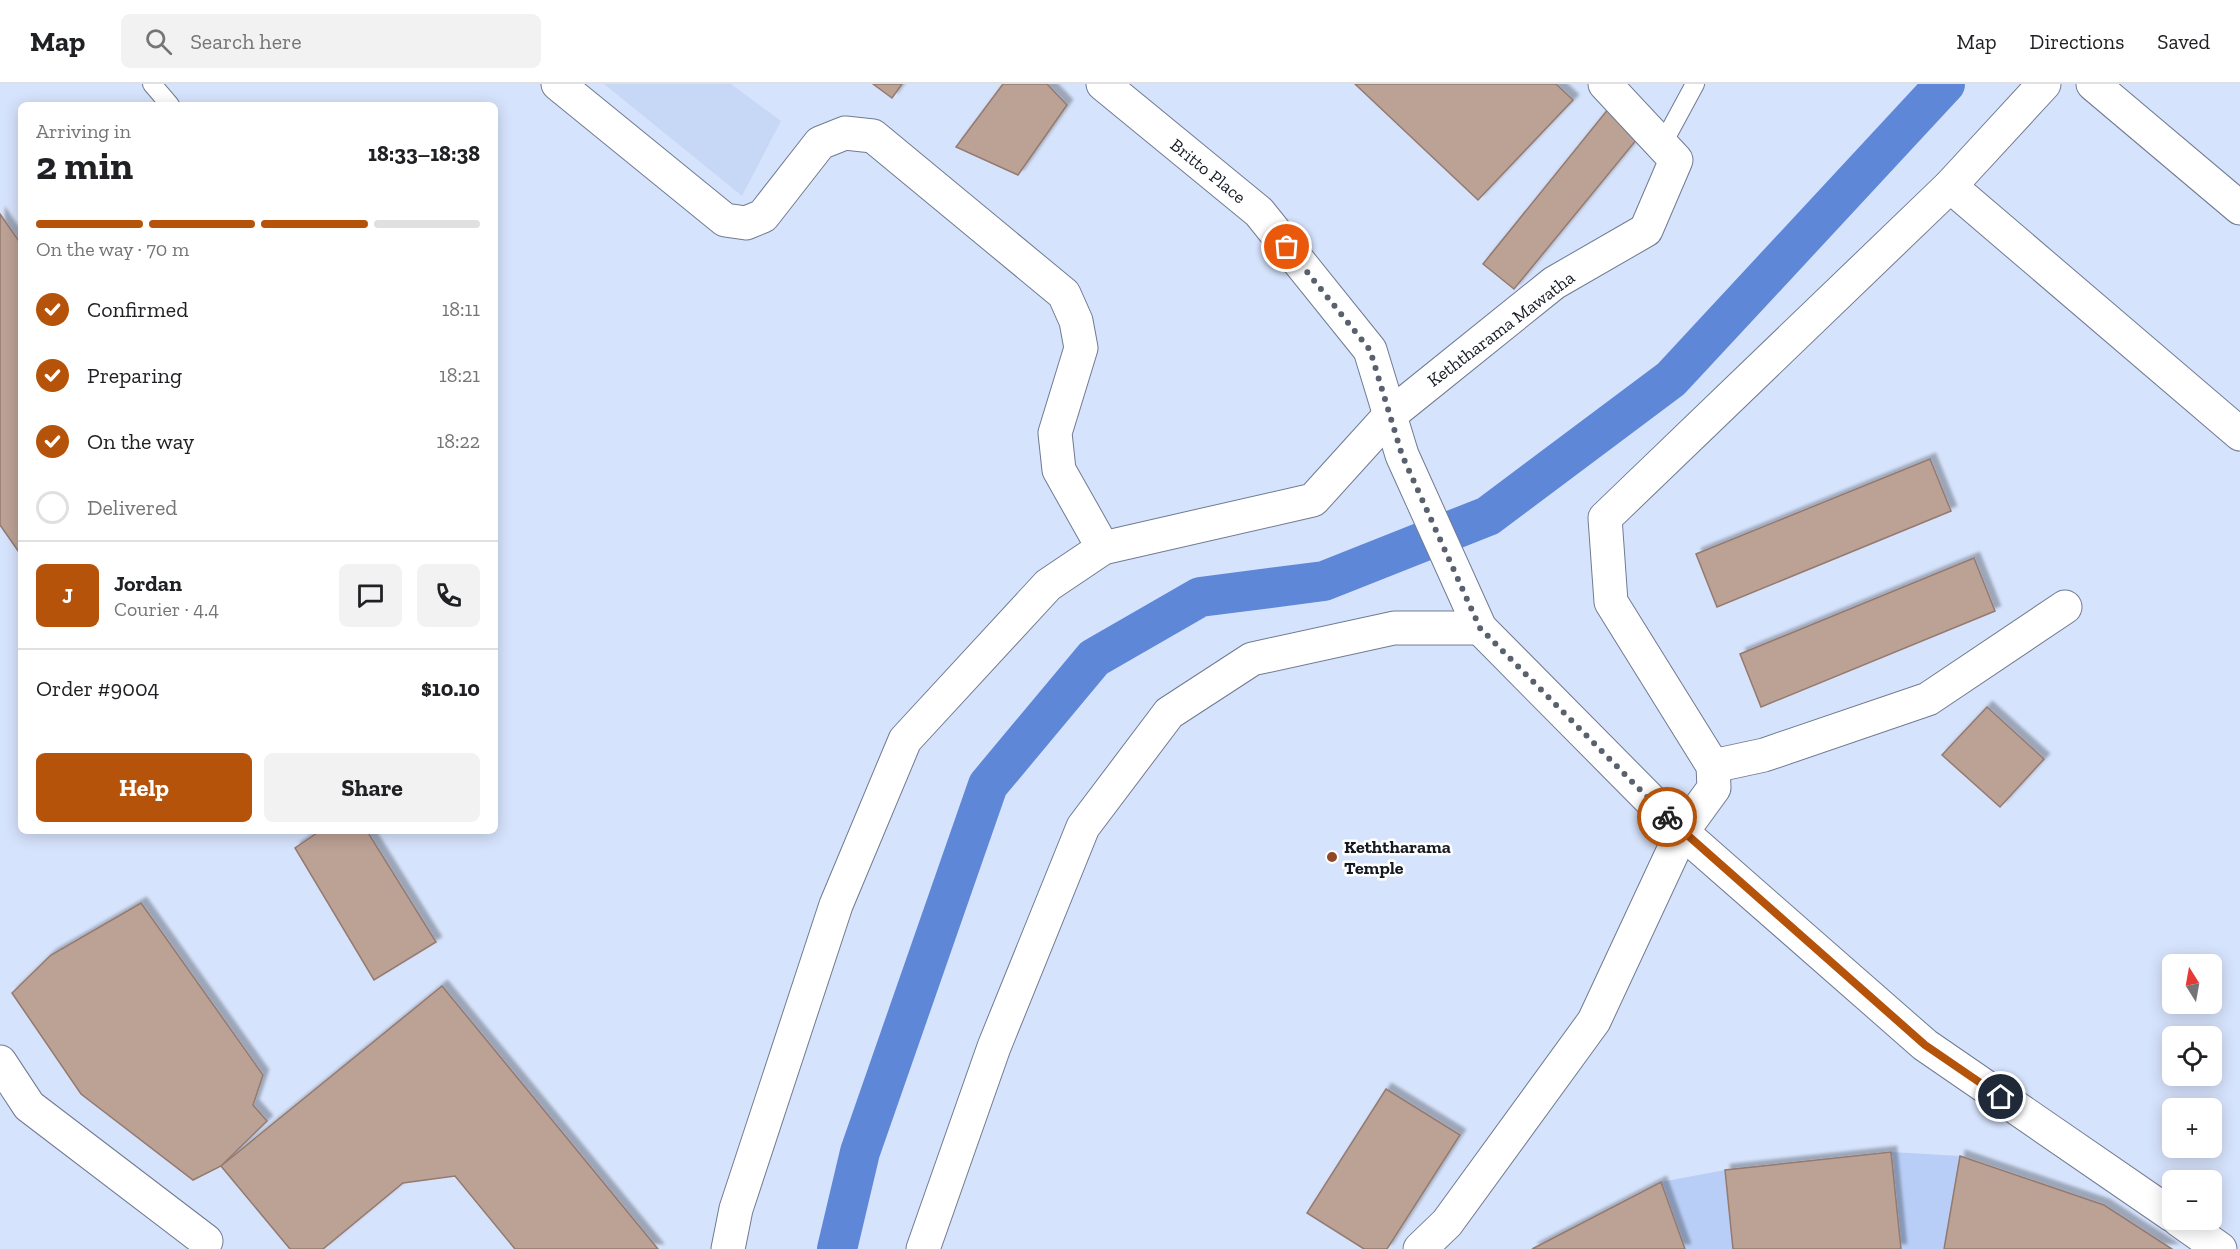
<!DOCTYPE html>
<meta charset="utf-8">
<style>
body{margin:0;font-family:"Zilla Slab",serif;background:#f2f2f2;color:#202124;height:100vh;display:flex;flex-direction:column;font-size:22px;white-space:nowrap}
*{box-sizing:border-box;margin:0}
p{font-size:20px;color:#757577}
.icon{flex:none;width:33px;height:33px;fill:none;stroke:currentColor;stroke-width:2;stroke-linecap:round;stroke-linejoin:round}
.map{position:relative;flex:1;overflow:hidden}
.panel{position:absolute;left:18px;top:18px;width:480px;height:732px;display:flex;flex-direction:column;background:#fff;border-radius:9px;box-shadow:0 3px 15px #0003}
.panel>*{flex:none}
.needle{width:39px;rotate:349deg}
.controls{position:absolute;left:2162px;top:870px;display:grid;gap:12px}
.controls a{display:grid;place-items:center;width:60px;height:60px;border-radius:9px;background:#fff;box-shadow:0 3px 15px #0003;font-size:30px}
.pin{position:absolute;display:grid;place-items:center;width:51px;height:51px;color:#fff;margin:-26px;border:3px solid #fff;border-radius:50%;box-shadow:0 2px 6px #0007}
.courier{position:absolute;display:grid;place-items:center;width:60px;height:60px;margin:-30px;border:4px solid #b45309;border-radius:50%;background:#fff;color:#222;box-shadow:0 2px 8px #0007}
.head em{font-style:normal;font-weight:700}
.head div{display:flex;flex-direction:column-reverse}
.head{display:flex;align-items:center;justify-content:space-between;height:102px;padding:0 18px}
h1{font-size:39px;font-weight:700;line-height:45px}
.bar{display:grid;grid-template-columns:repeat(4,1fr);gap:9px 6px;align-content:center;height:72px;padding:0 18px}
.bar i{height:8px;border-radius:4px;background:#e0e0e0}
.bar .active{background:#b45309}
.bar p{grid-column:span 4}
.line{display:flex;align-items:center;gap:15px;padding:0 18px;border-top:2px solid #e0e0e0}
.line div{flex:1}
.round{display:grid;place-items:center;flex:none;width:63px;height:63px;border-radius:9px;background:#f2f2f2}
ol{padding:0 18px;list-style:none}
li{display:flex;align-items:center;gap:18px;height:66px}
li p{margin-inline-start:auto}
li .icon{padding:6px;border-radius:50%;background:#b45309;color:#fff;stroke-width:4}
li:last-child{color:#757577}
li i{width:33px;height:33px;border:3px solid #e0e0e0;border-radius:50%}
.primary-button{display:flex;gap:12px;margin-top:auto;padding:12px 18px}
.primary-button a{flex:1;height:69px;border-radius:9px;background:#b45309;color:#fff;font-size:24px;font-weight:700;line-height:69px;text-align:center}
.primary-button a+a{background:#f2f2f2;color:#202124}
header{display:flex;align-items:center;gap:36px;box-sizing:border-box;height:84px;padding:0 30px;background:#fff;border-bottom:2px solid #e0e0e0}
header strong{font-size:28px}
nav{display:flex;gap:33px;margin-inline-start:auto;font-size:21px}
.search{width:420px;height:54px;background:#f2f2f2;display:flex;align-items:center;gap:15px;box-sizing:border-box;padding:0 21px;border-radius:9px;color:#757577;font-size:22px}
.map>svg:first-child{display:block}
</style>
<header>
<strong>Map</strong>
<div class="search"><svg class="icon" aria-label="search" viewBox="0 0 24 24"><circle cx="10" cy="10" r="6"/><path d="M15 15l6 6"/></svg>Search here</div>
<nav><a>Map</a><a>Directions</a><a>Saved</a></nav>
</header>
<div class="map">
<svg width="2240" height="1165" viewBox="0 0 2240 1165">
<defs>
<filter id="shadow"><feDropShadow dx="5.5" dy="-5.5" stdDeviation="1.5" flood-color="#0004"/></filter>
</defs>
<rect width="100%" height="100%" fill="#d6e3fc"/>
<!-- built -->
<path fill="#c7d8f7" d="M604 0H731L781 37 742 112Z"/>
<!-- green -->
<path fill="#b8cef6" d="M1891 1068 1960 1072 2104 1121 2172 1165H1532L1661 1098 1725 1086Z"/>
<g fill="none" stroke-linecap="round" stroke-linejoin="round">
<!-- canal -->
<path stroke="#5e87d8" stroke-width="40" d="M837 1165 860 1068 988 701 1094 574 1200 513 1324 497 1488 432 1671 295 1945 0"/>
</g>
<!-- building -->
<g fill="#bca195" stroke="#947a6f" stroke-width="1.5" filter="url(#shadow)">
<path d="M873 0H902L892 14Z"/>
<path d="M1003 0H1047L1067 21 1018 91 956 63Z"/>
<path d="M1355 0H1556L1573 16 1478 116Z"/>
<path d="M1609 24 1642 49 1514 205 1483 180Z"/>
<path d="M0 130 21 160V471L0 441Z"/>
<path d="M1930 375 1951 427 1717 523 1696 470Z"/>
<path d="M1974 474 1995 527 1761 623 1740 570Z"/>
<path d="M1987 623 2044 675 2000 723 1942 671Z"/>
<path d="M320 747H367L436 858 374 896 295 764Z"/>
<path d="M141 819 263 991 253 1021 267 1037 221 1082 193 1096 81 1010 12 909 51 871Z"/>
<path d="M442 902 658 1165H515L455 1092 403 1099 323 1165H290L221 1082Z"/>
<path d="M1386 1005 1460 1051 1387 1165H1364L1307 1129Z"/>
<path d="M1891 1068 1901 1165H1733L1725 1086Z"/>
<path d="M1960 1072 2104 1121 2172 1165H1944Z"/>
<path d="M1661 1098 1685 1165H1532Z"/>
</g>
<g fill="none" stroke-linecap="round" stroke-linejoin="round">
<!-- service casing -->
<g stroke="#707b91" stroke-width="20">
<g id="service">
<path d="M152 0 170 21"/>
<path d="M1662 61 1695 0"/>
</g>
</g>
<!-- minor casing -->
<g stroke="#707b91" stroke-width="35">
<g id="minor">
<path d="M558 0 725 136 746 139 763 132 820 59 845 49 873 52 1064 210 1076 237 1081 264 1055 349 1059 386 1103 464"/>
<path d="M2093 0 2240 124"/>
<path d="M1950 102 2240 350"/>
<path d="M1713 682 1764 671 1928 615 2065 523"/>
<path d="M0 978 29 1022 206 1157"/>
<path d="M728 1165 736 1125 836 821 905 656 1048 501 1103 464 1313 416 1390 331 1554 199 1646 146 1676 76 1605 0"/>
<path d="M923 1165 994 963 1083 743 1169 629 1252 575 1394 544H1480"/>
<path d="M1420 1165 1447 1139 1594 937 1682 748 1714 704 1713 682 1611 518 1605 434 1950 102 2044 0"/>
</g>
</g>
<!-- tertiary casing -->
<g stroke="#707b91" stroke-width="35">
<g id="tertiary">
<path d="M1103 0 1259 128 1370 266 1402 371 1480 544 1682 748 1925 961 2172 1131"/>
<path d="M2179 1136 2220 1165"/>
</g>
</g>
<!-- service -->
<use href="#service" stroke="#fff" stroke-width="18"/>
<!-- minor -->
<use href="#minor" stroke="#fff" stroke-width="33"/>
<!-- tertiary -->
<use href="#tertiary" stroke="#fff" stroke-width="33"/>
</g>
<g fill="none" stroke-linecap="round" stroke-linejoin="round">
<!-- done -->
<path stroke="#59606e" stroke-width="6" stroke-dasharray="0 10.8" d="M1287 163 1370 266 1402 371 1480 544 1667 733"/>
<!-- route -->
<path stroke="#b45309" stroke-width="8" d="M1667 733 1925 961 2001 1013"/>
</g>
<!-- markers -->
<circle fill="#8f4724" stroke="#fff" stroke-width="2" cx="1332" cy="773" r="6"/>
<g text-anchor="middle" stroke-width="5" stroke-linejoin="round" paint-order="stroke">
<!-- street labels -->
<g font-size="18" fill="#151a22" stroke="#fff">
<text transform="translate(1208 87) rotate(39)" y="6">Britto Place</text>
<text transform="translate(1501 245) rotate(-37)" y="6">Keththarama Mawatha</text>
</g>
<!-- poi labels -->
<g font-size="18" font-weight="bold" fill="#151a22" stroke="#fff" text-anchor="start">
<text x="1344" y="769">Keththarama<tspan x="1344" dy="21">Temple</tspan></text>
</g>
</g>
</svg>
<div class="controls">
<a><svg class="needle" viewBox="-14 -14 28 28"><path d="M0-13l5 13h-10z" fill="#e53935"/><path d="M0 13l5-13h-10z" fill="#757577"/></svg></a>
<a><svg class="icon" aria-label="locate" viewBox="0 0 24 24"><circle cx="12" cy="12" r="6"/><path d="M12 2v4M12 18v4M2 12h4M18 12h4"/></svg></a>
<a>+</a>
<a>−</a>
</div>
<div class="pin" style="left:1287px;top:163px;background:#ea580c"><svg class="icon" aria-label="bag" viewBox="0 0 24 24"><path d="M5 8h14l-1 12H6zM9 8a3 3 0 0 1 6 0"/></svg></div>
<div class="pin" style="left:2001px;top:1013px;background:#1f2937"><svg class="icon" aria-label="home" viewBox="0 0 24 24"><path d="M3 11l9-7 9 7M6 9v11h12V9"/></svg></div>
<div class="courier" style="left:1667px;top:733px"><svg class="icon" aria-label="bike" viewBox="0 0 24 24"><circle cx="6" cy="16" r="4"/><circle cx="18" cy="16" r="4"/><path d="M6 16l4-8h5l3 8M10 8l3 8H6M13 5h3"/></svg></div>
<section class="panel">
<div class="head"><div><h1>2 min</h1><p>Arriving in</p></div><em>18:33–18:38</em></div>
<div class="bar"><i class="active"></i><i class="active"></i><i class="active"></i><i></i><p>On the way · 70 m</p></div>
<ol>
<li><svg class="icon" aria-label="check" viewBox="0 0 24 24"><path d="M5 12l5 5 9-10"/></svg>Confirmed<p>18:11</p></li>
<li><svg class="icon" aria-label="check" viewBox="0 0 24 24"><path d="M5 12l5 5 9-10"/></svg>Preparing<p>18:21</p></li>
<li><svg class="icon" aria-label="check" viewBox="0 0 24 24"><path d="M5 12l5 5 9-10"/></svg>On the way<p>18:22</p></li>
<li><i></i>Delivered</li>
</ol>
<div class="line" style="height:108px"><b class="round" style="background:#b45309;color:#fff">J</b><div><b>Jordan</b><p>Courier · 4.4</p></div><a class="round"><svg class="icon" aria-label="chat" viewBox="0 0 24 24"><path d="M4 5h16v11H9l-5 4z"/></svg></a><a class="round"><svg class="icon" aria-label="phone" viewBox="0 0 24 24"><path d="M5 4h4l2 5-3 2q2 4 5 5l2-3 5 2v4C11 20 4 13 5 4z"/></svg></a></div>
<div class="line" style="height:78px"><div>Order #9004</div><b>$10.10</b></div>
<div class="primary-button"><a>Help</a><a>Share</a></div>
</section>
</div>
